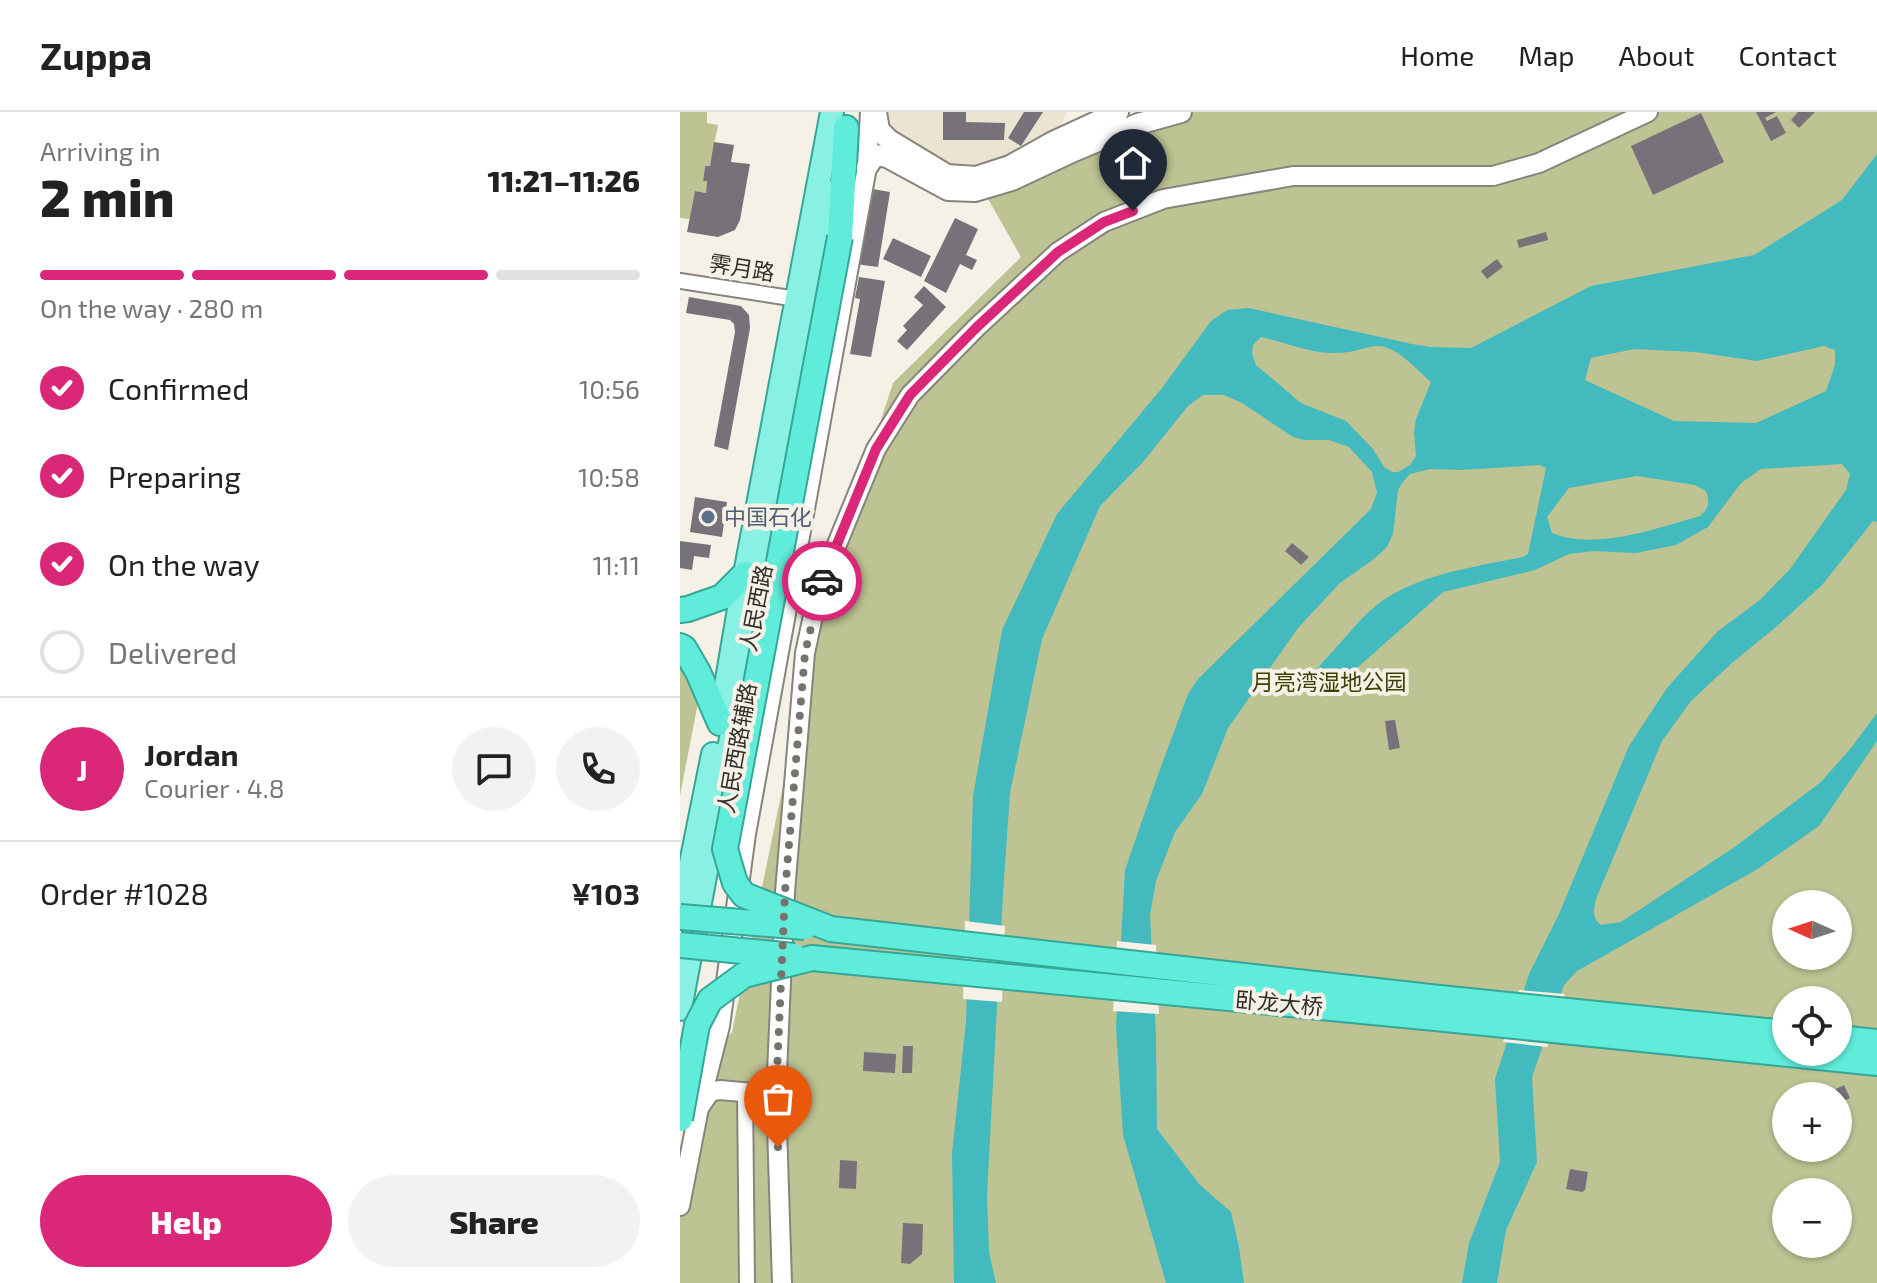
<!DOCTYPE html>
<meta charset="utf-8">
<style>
body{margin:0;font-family:"Exo 2","Noto Sans SC",sans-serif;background:#f2f2f2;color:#222;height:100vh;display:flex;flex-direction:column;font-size:30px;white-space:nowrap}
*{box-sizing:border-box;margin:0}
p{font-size:26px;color:#767676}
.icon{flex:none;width:44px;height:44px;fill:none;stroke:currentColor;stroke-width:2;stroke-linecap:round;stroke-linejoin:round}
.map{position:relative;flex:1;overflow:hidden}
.details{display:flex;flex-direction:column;background:#fff;width:680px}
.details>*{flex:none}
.needle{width:52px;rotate:273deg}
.tools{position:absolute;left:1092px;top:778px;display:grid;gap:16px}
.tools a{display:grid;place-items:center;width:80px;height:80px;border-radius:50%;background:#fff;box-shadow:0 2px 6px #0004;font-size:40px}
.pin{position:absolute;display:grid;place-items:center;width:68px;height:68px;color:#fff;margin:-82px -34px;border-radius:50% 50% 50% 0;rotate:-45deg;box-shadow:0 0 8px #0007}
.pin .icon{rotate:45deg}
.courier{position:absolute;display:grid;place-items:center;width:80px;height:80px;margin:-40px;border:6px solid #db2777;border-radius:50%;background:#fff;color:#222;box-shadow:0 2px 10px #0007}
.headline em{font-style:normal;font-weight:800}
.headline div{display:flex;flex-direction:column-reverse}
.headline{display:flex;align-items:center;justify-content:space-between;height:136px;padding:0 40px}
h1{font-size:52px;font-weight:800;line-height:60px}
.bar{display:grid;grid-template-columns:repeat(4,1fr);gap:12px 8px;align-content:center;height:96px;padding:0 40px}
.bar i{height:10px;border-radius:6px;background:#e0e0e0}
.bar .active{background:#db2777}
.bar p{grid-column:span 4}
.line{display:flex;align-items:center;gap:20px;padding:0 40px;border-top:2px solid #e0e0e0}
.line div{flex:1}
.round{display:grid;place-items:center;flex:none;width:84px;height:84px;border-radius:42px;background:#f2f2f2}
ol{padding:0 40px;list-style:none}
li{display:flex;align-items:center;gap:24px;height:88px}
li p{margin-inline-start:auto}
li .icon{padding:8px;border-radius:50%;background:#db2777;color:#fff;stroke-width:4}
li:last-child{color:#767676}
li i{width:44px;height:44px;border:4px solid #e0e0e0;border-radius:50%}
.action{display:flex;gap:16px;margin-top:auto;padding:16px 40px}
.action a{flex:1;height:92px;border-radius:48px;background:#db2777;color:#fff;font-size:32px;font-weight:800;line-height:92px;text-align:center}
.action a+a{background:#f2f2f2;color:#222}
header{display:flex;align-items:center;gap:48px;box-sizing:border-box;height:112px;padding:0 40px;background:#fff;border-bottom:2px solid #e0e0e0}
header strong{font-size:38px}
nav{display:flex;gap:44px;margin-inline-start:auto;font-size:28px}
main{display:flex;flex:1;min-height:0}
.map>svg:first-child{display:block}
</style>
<header>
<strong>Zuppa</strong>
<nav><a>Home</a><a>Map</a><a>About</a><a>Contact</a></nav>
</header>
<main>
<section class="details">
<div class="headline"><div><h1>2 min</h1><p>Arriving in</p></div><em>11:21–11:26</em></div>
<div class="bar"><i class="active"></i><i class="active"></i><i class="active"></i><i></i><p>On the way · 280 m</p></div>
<ol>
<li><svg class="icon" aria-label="check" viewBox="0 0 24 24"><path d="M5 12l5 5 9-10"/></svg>Confirmed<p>10:56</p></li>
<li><svg class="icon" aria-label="check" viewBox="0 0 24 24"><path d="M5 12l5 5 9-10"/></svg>Preparing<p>10:58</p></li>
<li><svg class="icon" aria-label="check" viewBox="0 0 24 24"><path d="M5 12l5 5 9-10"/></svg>On the way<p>11:11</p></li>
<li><i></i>Delivered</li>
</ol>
<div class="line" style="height:144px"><b class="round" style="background:#db2777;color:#fff">J</b><div><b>Jordan</b><p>Courier · 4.8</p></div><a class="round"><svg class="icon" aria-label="chat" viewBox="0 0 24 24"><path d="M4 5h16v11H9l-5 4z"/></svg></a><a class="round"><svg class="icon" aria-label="phone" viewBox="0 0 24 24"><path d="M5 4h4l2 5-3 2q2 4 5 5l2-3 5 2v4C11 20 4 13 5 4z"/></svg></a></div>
<div class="line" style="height:104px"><div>Order #1028</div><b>¥103</b></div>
<div class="action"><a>Help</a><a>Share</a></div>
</section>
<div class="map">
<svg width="1197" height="1171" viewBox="0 0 1197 1171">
<rect width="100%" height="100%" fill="#f5f1e7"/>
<!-- built -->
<path fill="#ebe4d3" d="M196 0H387L373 30 296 65 209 28Z"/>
<!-- green -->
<g fill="#bec394" fill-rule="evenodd">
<path d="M0 0H27V11L38 13 30 54H25L23 68 27 69 26 81 15 79 10 107 0 106Z"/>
<path d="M480 0H1197V1171H0V1094L32 944 52 920 122 582 125 541 213 271 341 145 299 71ZM1106 792H1158V844H1106ZM1106 888H1158V940H1106ZM1106 984H1158V1036H1106ZM1106 1080H1158V1132H1106Z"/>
<path d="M0 543 20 580 0 684Z"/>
</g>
<!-- water -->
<path fill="#43babd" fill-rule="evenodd" d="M1197 42V410L1193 409 1142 473 1096 515 1053 550 1011 589 982 629 916 787C914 798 911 805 921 813L941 810 1056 734 1141 670 1171 636 1197 601V629L1139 714 1076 758 897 859 884 873 852 965 857 1050 826 1118 817 1171H782L789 1131 820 1050 815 967 849 862 879 802 949 634 987 576 1038 519 1080 488 1110 457 1166 378 1170 362 1162 352 1081 357 1061 371 1028 415 996 433 956 441 914 439 889 442 855 458 763 480 652 578C644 582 639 584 631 580 628 564 644 549 654 538 666 525 678 509 692 497 730 463 794 455 843 445L848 442 866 356 860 353 780 358 751 357 730 362 722 371 718 378 713 422 707 435 694 447 660 471 618 516 548 616 522 682 495 720 476 769 470 803 476 923 477 1017 520 1073 551 1100 559 1135 564 1171H486L443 1023 436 915 445 758 479 660 508 582 518 567 691 397 697 381 692 360 669 335 649 328H624L613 325 562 291 544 283H523L508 294 463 350 420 394 362 527 330 681 323 782 307 1083 309 1140 316 1171H274L272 1041 286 910 293 684 322 518 377 402 482 276 531 209 547 198 569 196 732 232 750 235 791 236 911 174 1074 143 1162 88ZM581 225C604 230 625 239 649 241 657 241 666 241 674 239 684 237 695 232 705 235 723 241 737 258 751 270L736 307 734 320 736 344 730 353 718 360H712L704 355 693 337 666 309 621 291 576 253 572 241 573 233ZM1144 234 1155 238V253L1146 279 1076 311 994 309 905 268 911 246 954 237 1015 240 1077 249ZM957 364 1015 373 1026 379C1030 391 1029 396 1020 404 978 416 914 439 872 421L867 405 889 376Z"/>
<!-- pier -->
<g fill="#f5f1e7">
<path d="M285 809 325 814 322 890 283 887Z"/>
<path d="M437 829 476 833 479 902 433 899Z"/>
<path d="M839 878 885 882 867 935 823 930Z"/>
</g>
<!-- building -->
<g fill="#77727a">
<path d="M263 0H286V10L325 11 324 28H263Z"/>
<path d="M344 0H363L341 34 328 26Z"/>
<path d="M1076 0H1096L1085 6 1087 9 1097 4 1106 21 1091 29Z"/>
<path d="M1118 0H1135L1119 16 1111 8Z"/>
<path d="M1021 1 1044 50 973 83 951 34Z"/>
<path d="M34 30 54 33 51 50 70 52 60 108 55 118 38 125 7 120 15 79 26 81 27 69H23L25 54H30Z"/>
<path d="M187 76 210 80 198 155 175 152Z"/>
<path d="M275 106 298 117 286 143 297 148 292 158 280 152 266 181 244 169Z"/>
<path d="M866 120 868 128 839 136 837 128Z"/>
<path d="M213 126 251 144 241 165 203 147Z"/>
<path d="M817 147 823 155 807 167 801 159Z"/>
<path d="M179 165 205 169 191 245 170 242 180 187 175 186Z"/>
<path d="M244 174 266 195 227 238 217 229 227 218 223 214 243 193 234 185Z"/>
<path d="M9 185 61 194 69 203 70 216 48 338 34 334 55 220 54 212 50 208 6 201Z"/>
<path d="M15 385 47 390 42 425 10 420Z"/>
<path d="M0 429 31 433 29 446 14 444 12 458 0 456Z"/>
<path d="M612 431 629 445 621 453 605 439Z"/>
<path d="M715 608 720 636 709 638 705 609Z"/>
<path d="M223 934H233L232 961H222Z"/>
<path d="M184 940 216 942 215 961 183 959Z"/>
<path d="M1164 973 1170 986 1158 992V984H1142Z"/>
<path d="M160 1048 177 1049 176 1077 159 1076Z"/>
<path d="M890 1057 908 1060 905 1078 902 1080 886 1077Z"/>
<path d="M223 1111 243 1112 242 1142 230 1152 221 1151Z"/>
</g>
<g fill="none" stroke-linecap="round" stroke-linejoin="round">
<!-- minor casing -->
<g stroke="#87847b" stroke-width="18">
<g id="minor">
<path d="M0 169 117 187"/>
<path d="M65 980 67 1171"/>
</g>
</g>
<!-- tertiary casing -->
<g stroke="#87847b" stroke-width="22">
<g id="tertiary">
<path d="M19 996 40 914 66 722 187 55 190 0"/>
<path d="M0 1094 19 996 30 980 40 978 96 983"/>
<path d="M102 1171 96 983 105 780 125 541 139 476 196 337 230 283 297 215 378 140 424 110 483 87 613 64H813L859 51 968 0"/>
</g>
</g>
<!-- secondary casing -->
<g stroke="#87847b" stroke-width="24">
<g id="secondary">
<path d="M196 0 199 18 209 28 267 63 296 65 330 54 373 30 438 0"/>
<path d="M187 55 195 43 207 45 268 78 295 79 332 68 394 39 458 12 501 0"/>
</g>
</g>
<!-- primary casing -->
<g stroke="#36a797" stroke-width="26">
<g id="primary">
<path d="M42 597 65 462 152 0"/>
<path d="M0 806 33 642"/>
<path d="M0 897 154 80"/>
</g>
</g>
<!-- trunk casing -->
<g stroke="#36a797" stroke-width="28">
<g id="trunk">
<path d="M160 125 166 16"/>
<path d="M0 498 8 497 42 485 65 462"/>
<path d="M0 534 4 536 18 560 40 611"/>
<path d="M151 817 750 885 1106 921"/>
<path d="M132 846 755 906 1197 951"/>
<path d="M1158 926 1197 930"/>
</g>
</g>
<!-- minor -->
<use href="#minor" stroke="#fff" stroke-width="14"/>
<!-- tertiary -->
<use href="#tertiary" stroke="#fff" stroke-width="18"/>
<!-- secondary -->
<use href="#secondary" stroke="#fff" stroke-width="20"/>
<!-- primary -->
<use href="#primary" stroke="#88f1e3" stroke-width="22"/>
<!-- trunk -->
<use href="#trunk" stroke="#60ecda" stroke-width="24"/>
<!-- trunk-bridge casing -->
<g stroke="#36a797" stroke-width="28" stroke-linecap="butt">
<g id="trunk-bridge">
<path d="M0 805 125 815"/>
<path d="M151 817 64 783 55 771 45 737 160 125"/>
<path d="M0 833 114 844"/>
<path d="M0 1007 17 913 30 888 64 863 132 846"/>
</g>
</g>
<!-- trunk-bridge -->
<use href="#trunk-bridge" stroke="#60ecda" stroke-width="24"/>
</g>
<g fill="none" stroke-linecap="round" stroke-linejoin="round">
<!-- done -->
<path stroke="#76736d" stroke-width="8" stroke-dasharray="0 14.4" d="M98 1035 96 983 105 780 125 541 142 469"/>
<!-- route -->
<path stroke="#db2777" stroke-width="10" d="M142 469 196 337 230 283 297 215 378 140 424 110 453 99"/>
</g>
<!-- markers -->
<circle fill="#5c6f8a" stroke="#f5f1e7" stroke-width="3" cx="28" cy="405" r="8"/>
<g text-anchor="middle" stroke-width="8" stroke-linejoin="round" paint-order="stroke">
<!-- street labels -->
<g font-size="22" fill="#312f2b" stroke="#f5f1e7">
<text transform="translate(62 156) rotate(9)" y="8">霁月路</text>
<text transform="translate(76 496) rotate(-79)" y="8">人民西路</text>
<text transform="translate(57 636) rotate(-80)" y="8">人民西路辅路</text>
<text transform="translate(599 891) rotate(5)" y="8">卧龙大桥</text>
</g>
<!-- service labels -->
<g font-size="22" fill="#4e5e75" stroke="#f5f1e7" text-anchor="start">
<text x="44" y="413">中国石化</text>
</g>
<!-- park labels -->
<g font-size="22" fill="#3c3f00" stroke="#f5f1e7">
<text x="649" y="578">月亮湾湿地公园</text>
</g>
</g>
</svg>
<div class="tools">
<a><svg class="needle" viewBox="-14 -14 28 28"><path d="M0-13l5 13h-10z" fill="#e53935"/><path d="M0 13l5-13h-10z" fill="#767676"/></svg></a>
<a><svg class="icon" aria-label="locate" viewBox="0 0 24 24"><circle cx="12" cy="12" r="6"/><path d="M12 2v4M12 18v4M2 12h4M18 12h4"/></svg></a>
<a>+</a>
<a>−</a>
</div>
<div class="pin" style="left:98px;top:1035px;background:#ea580c"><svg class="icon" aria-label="bag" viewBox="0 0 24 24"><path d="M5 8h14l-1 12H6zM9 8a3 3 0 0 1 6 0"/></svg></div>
<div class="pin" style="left:453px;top:99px;background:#1f2937"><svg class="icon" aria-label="home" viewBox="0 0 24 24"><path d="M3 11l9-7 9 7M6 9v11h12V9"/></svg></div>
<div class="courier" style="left:142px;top:469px"><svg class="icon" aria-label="car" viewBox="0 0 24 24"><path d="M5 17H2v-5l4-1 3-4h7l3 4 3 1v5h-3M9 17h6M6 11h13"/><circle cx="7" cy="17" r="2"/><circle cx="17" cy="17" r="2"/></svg></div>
</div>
</main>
